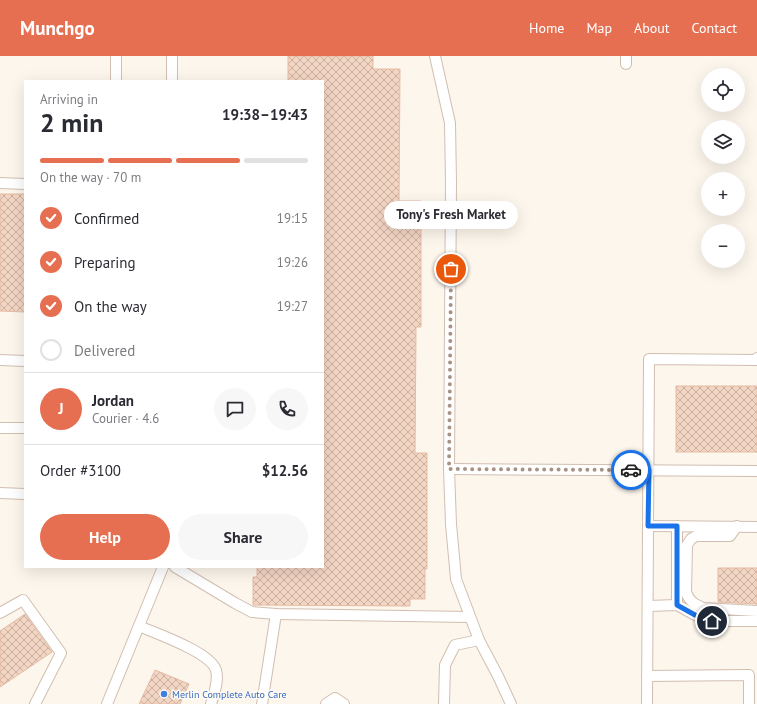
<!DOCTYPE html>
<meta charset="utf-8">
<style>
body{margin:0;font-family:"PT Sans",sans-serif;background:#f7f7f7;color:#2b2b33;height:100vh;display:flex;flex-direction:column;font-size:15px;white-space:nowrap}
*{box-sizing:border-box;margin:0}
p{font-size:13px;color:#7c7c81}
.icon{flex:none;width:22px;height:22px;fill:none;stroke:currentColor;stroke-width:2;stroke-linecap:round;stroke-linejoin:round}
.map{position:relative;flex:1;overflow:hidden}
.sheet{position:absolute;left:24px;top:24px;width:300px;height:488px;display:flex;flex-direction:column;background:#fff;border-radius:0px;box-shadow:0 4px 16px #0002}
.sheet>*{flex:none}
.buttons{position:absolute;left:701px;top:12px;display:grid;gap:8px}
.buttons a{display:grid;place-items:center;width:44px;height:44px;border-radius:50%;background:#fff;box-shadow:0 4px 16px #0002;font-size:20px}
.pin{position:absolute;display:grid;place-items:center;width:34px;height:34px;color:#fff;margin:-17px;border:2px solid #fff;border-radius:50%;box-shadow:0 1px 4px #0007}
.courier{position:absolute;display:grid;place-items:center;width:40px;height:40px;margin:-20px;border:3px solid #1a73e8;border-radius:50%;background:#fff;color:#222;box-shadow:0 1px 5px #0007}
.bubble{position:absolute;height:28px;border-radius:14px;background:#fff;box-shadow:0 4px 16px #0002;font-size:13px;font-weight:800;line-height:28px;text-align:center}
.headline em{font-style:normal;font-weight:800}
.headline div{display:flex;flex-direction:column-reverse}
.headline{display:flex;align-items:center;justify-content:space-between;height:68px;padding:0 16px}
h1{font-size:26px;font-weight:800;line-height:30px}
.bar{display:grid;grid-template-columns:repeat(4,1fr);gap:6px 4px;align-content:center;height:48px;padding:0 16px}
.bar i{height:5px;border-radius:3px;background:#e1e1e2}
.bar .selected{background:#e76f51}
.bar p{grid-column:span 4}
.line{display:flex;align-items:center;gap:10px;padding:0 16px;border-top:1px solid #e1e1e2}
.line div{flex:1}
.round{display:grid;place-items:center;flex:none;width:42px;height:42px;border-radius:21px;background:#f7f7f7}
ol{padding:0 16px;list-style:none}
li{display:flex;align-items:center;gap:12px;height:44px}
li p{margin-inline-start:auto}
li .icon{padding:4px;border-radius:50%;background:#e76f51;color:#fff;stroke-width:4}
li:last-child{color:#7c7c81}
li i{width:22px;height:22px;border:2px solid #e1e1e2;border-radius:50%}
.primary-button{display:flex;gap:8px;margin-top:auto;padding:8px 16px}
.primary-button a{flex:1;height:46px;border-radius:24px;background:#e76f51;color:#fff;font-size:16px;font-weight:800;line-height:46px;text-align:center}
.primary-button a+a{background:#f7f7f7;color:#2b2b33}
header{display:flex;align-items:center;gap:24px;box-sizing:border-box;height:56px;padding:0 20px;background:#e76f51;color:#fff}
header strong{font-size:19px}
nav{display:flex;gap:22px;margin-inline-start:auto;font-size:14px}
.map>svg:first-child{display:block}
</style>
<header>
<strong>Munchgo</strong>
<nav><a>Home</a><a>Map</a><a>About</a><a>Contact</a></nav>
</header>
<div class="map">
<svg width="757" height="648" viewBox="0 0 757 648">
<defs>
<pattern id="building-cross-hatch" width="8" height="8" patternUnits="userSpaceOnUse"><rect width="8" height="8" fill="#f3d5c3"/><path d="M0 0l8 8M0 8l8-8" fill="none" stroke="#cab0a1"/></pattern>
</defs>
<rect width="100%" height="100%" fill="#fdf6ec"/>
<!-- building -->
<g fill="url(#building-cross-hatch)" stroke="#e6bba3">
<path d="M288 0H373V13H400L399 145H421V271H416L415 397H427V513H425V543H410V550L253 549V521H257V511H323V25H288Z"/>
<path d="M0 138H25V256L0 255Z"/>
<rect x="676" y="330" width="81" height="66"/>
<path d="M718 512H757V548L718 546Z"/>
<path d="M25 558 52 596 0 631V575Z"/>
<path d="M155 614 189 628 180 648H139Z"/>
</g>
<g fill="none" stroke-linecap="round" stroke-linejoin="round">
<!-- service casing -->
<g stroke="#d1beb0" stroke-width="12">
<g id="service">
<path d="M435 0 450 67 451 127 449 413 451 468 456 523 479 584 498 620 511 648"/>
<path d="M626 8V0"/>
<path d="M116 25V0"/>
<path d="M172 25V0"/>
<path d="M0 127 25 128"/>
<path d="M0 304 25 305"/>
<path d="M0 372H25"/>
<path d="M449 413 757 415"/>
<path d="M0 437 25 438"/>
<path d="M648 470 757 471"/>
<path d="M677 470V549"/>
<path d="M737 470 730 480H696L691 483 687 489 686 536C689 545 694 548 703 552L757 555"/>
<path d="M175 511 235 547 252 556 276 558 469 561"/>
<path d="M648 550 677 549 695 559 712 565H757"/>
<path d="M0 557 23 544 61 597 35 648"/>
<path d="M139 570C157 578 210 596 216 614 219 625 214 638 211 648"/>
<path d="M647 620 749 619V648"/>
<path d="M107 648 163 511"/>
<path d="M262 648 276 558"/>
<path d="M326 648 335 642 344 648"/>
<path d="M444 648 445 609 455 589 479 584"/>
<path d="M647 648 649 303 757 304V302"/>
</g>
</g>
<!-- service -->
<use href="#service" stroke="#fff" stroke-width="10"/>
</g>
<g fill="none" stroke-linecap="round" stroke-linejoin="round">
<!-- done -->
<path stroke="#a89285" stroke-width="4" stroke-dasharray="0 7.2" d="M451 213 449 413 631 414"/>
<!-- route -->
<path stroke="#1a73e8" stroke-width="5" d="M631 414H649L648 470H677V549L695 559 712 565"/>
</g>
<!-- markers -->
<circle fill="#3f7fe0" stroke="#fffaf3" stroke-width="1.5" cx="164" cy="638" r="4"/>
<g text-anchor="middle" stroke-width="3" stroke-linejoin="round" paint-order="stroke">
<!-- shop labels -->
<g font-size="10" fill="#366cbe" stroke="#fffaf3" text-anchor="start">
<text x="172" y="642">Merlin Complete Auto Care</text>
</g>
</g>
</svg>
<div class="buttons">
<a><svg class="icon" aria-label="locate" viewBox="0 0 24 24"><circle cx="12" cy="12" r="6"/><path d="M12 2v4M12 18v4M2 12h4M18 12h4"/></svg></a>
<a><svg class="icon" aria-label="layers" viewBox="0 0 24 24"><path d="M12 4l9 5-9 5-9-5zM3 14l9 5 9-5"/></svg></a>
<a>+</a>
<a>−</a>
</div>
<div class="pin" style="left:451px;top:213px;background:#ea580c"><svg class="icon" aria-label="bag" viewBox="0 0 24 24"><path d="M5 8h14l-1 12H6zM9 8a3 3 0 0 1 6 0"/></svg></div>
<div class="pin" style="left:712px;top:565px;background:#1f2937"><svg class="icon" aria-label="home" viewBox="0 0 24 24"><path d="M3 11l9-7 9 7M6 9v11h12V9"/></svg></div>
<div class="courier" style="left:631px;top:414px"><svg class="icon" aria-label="car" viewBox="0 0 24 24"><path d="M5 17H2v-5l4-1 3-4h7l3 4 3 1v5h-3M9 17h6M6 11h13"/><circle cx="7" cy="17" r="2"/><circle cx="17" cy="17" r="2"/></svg></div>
<div class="bubble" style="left:384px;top:145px;width:134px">Tony's Fresh Market</div>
<section class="sheet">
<div class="headline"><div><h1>2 min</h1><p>Arriving in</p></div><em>19:38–19:43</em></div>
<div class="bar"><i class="selected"></i><i class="selected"></i><i class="selected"></i><i></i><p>On the way · 70 m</p></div>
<ol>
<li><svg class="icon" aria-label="check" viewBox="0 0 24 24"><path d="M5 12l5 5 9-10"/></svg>Confirmed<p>19:15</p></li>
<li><svg class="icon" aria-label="check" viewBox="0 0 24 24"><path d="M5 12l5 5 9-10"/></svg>Preparing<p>19:26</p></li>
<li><svg class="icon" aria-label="check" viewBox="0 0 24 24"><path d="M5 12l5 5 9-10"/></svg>On the way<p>19:27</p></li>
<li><i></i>Delivered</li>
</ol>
<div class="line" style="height:72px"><b class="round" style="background:#e76f51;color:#fff">J</b><div><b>Jordan</b><p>Courier · 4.6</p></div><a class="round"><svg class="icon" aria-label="chat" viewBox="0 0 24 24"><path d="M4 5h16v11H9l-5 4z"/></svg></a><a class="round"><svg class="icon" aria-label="phone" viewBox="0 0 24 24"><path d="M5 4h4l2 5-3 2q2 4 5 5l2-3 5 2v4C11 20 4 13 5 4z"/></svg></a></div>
<div class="line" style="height:52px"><div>Order #3100</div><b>$12.56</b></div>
<div class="primary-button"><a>Help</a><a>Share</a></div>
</section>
</div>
